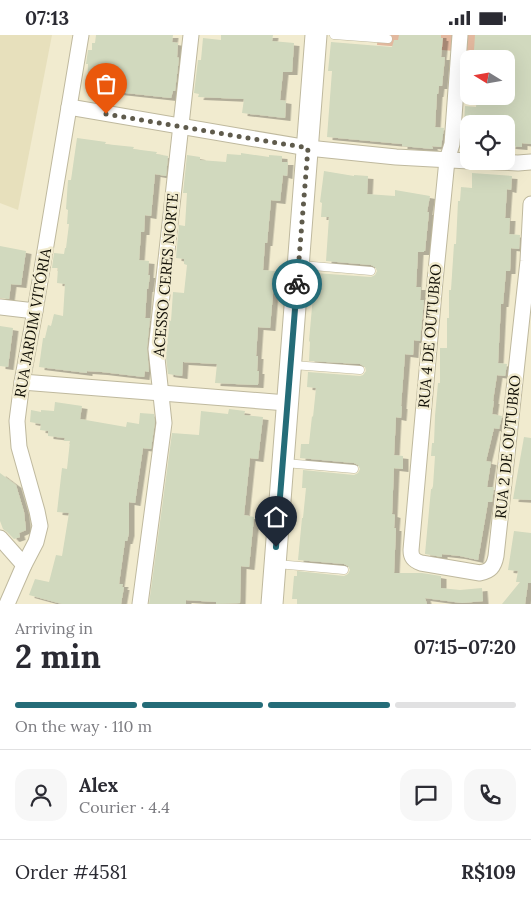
<!DOCTYPE html>
<meta charset="utf-8">
<style>
body{margin:0;font-family:Lora,serif;background:#f7f7f7;color:#2b2b33;height:100vh;display:flex;flex-direction:column;font-size:19px;white-space:nowrap}
*{box-sizing:border-box;margin:0}
p{font-size:16px;color:#7c7c81}
.icon{flex:none;width:28px;height:28px;fill:none;stroke:currentColor;stroke-width:2;stroke-linecap:round;stroke-linejoin:round}
.map{position:relative;height:569px;overflow:hidden}
.details{display:flex;flex-direction:column;background:#fff;flex:1}
.details>*{flex:none}
.needle{width:32px;rotate:281deg}
.fabs{position:absolute;left:460px;top:15px;display:grid;gap:10px}
.fabs a{display:grid;place-items:center;width:55px;height:55px;border-radius:10px;background:#fff;box-shadow:0 5px 20px #0002;font-size:25px}
.pin{position:absolute;display:grid;place-items:center;width:42px;height:42px;color:#fff;margin:-51px -21px;border-radius:50% 50% 50% 0;rotate:-45deg;box-shadow:0 0 5px #0007}
.pin .icon{rotate:45deg}
.courier{position:absolute;display:grid;place-items:center;width:50px;height:50px;margin:-25px;border:4px solid #246c78;border-radius:50%;background:#fff;color:#222;box-shadow:0 1px 6px #0007}
.headline em{font-style:normal;font-weight:700}
.headline div{display:flex;flex-direction:column-reverse}
.headline{display:flex;align-items:center;justify-content:space-between;height:85px;padding:0 15px}
h1{font-size:32px;font-weight:700;line-height:38px}
.bar{display:grid;grid-template-columns:repeat(4,1fr);gap:8px 5px;align-content:center;height:60px;padding:0 15px}
.bar i{height:6px;border-radius:4px;background:#e1e1e2}
.bar .selected{background:#246c78}
.bar p{grid-column:span 4}
.line{display:flex;align-items:center;gap:12px;padding:0 15px;border-top:1px solid #e1e1e2}
.line div{flex:1}
.round{display:grid;place-items:center;flex:none;width:52px;height:52px;border-radius:15px;background:#f7f7f7}
.status{display:flex;justify-content:space-between;align-items:center;height:35px;padding:0 25px;background:#fff;direction:ltr}
.status svg{height:14px;fill:currentColor}
.map>svg:first-child{display:block}
</style>
<div class="status"><b>07:13</b><svg viewBox="0 0 49 12"><path d="M0 12V9h3v3zM5 12V6h3v6zM10 12V3h3v9zM15 12V0h3v12zM26 1h20v11H26zM47 4h2v5h-2z"/></svg></div>
<div class="map">
<svg width="531" height="569" viewBox="0 0 531 569">
<defs>
<filter id="shadow"><feDropShadow dx="5.5" dy="3" stdDeviation="0" flood-color="#0004"/></filter>
</defs>
<rect width="100%" height="100%" fill="#f1ebcf"/>
<!-- built -->
<path fill="#e7e0bc" d="M0 0H52L18 175 0 168Z"/>
<!-- green -->
<path fill="#e2b89e" d="M378 0H531V22L377 10Z"/>
<!-- building -->
<g fill="#d1d9be" filter="url(#shadow)">
<path d="M96 0H173L172 7 178 8 177 22 179 23 175 56H173L171 63 117 57V58L114 57 113 60 98 57V52L87 51 88 29H86L88 15H92V8H95Z"/>
<path d="M221 0H273L272 6 294 8 292 37H283L280 65 286 66 285 83 242 78 244 64 198 62 199 59 194 58 198 25H201L203 3 221 5Z"/>
<path d="M399 0H441V3H443L441 22H445L442 51H439L438 59H437L435 92 444 93 441 112 432 111 433 114 402 111V109L327 102 332 36H328L331 7 392 12 394 5H398Z"/>
<path d="M475 0H531V109L522 108V112L510 111 511 103H506V89H464L465 71 476 72 477 63 491 64V61H506V56H510L511 27H506V24H482V22H480L481 15H474Z"/>
<path d="M462 94 469 95V114L461 113Z"/>
<path d="M77 103 106 107 105 109 134 112 133 114 157 117 156 119 168 121 166 141 155 139 151 181 145 180 144 197H141L139 225 149 226 148 240H150L148 254H147L145 283H150L147 313 149 337 145 336 144 342 102 337 87 336V338L39 332 43 303H45L48 290 51 291 54 279 63 281 65 249 57 248 58 233H52L54 218 64 219 65 213H66L69 189H67L68 175 66 174 68 145H71Z"/>
<path d="M241 118 269 122V120L282 121V127H288L287 141 283 140 280 166 271 165 267 208H265L263 235 275 236 270 293 258 292 256 321H258L257 336H259L258 350 215 348 217 329 183 327 182 341 168 339 165 314 169 285 171 286 173 257 184 258 187 230 184 229V224L176 223 179 190 185 191 187 158H183L187 120 200 122V125L226 127 227 119 241 120Z"/>
<path d="M324 136 354 141V140L368 141 367 159 395 161V155L430 161 427 177H429L425 216H424V217H418L416 252H421L420 265H424L420 306 414 305 413 320 405 319 401 371H402L401 383 396 382 394 420 403 421V434L394 433 392 479 395 480 394 493H396L394 538H422L441 541V553L460 555 482 553 483 566 462 568 425 563 427 569H297V564H292L294 541H297V536L344 541 348 539 350 535 348 531 344 529 298 525 302 483H303L306 453H302L303 435 354 440 358 438 360 434 358 430 354 428 300 423 301 409H309L312 381 313 382 316 353 307 352 308 337 360 341 363 340 366 336 365 332 360 329 309 326 310 307 309 306 315 238 371 242 375 240 377 236 375 232 371 230 326 226 329 182H321L322 168 320 167Z"/>
<path d="M472 138 512 141 511 155 507 154 505 183H510L509 199 520 200 519 214 511 213 510 236H506L503 269H501L498 328 507 329 505 341 497 340 493 366H494L492 379 502 381 499 394 494 393 486 426 491 427 487 452H494L492 467H488L478 525 460 521 442 519V522L425 519 431 454H432L433 451 435 421H431L432 408H434L435 381 438 348H440V313H447V283H449V255H451L454 209H456L458 166H460L461 152 472 153Z"/>
<path d="M0 211 26 216 21 250 11 249 9 264 0 263Z"/>
<path d="M0 291 13 293 8 332 0 331Z"/>
<path d="M55 367 82 371 80 384 126 392 127 387 139 389 140 378 154 379 155 387 151 414 143 413 135 468 129 467V498L127 506H125L119 549H123L122 552H124L121 569H62L29 560 35 544 49 547 56 520 62 521 69 478 57 477 62 433 67 434 70 406H64L65 403 48 401V396L40 395 41 389 30 387 31 375 41 377V375L54 376Z"/>
<path d="M229 374 245 376 244 380 263 382 258 424 250 423 244 480 254 482 249 532 241 531 240 568 216 569V567L186 565V569H149L172 398 199 400 201 376 228 379Z"/>
<path d="M524 402 531 403V465L513 464Z"/>
<path d="M0 438 16 450 24 477 26 495 19 498 20 502 14 504 7 497 3 494 0 486Z"/>
<path d="M514 496 531 498V548H528L525 569H502L520 547H516L518 536 508 535Z"/>
</g>
<g fill="none" stroke-linecap="round" stroke-linejoin="round">
<!-- lane casing -->
<g stroke="#bfb99e" stroke-width="9">
<g id="lane">
<path d="M334 0 388 4"/>
<path d="M301 230 371 236"/>
<path d="M293 330 360 335"/>
<path d="M285 428 354 434"/>
<path d="M277 529 344 535"/>
</g>
</g>
<!-- street casing -->
<g stroke="#bfb99e" stroke-width="17">
<g id="street">
<path d="M460 0 452 109 447 125 435 246 411 515C411 522 413 525 421 528L480 538C490 536 494 532 496 521L528 226 531 169"/>
<path d="M69 72 308 113 396 122 469 126"/>
<path d="M479 126 518 128 531 127"/>
<path d="M0 272 35 276"/>
<path d="M22 347 287 368"/>
<path d="M0 503 24 530"/>
<path d="M7 569 24 530 36 507 40 491 37 476 19 412 17 386 22 347 35 276 81 0"/>
<path d="M140 569 164 388 156 314 191 0"/>
</g>
</g>
<!-- secondary casing -->
<g stroke="#bfb99e" stroke-width="23">
<path id="secondary" d="M272 569 316 0"/>
</g>
<!-- lane -->
<use href="#lane" stroke="#fff" stroke-width="8"/>
<!-- street -->
<use href="#street" stroke="#fff" stroke-width="15"/>
<!-- secondary -->
<use href="#secondary" stroke="#fff" stroke-width="21"/>
</g>
<g fill="none" stroke-linecap="round" stroke-linejoin="round">
<!-- done -->
<path stroke="#5f5b4c" stroke-width="5" stroke-dasharray="0 9" d="M106 79 308 113 297 249"/>
<!-- route -->
<path stroke="#246c78" stroke-width="6" d="M276 512 297 249"/>
</g>
<g text-anchor="middle" stroke-width="5" stroke-linejoin="round" paint-order="stroke">
<!-- street labels -->
<g font-size="15" fill="#100e05" stroke="#f1ebcf">
<text transform="translate(166 240) rotate(-85)" y="5">ACESSO CERES NORTE</text>
<text transform="translate(33 288) rotate(-80)" y="5">RUA JARDIM VITÓRIA</text>
<text transform="translate(430 301) rotate(-85)" y="5">RUA 4 DE OUTUBRO</text>
<text transform="translate(508 412) rotate(-84)" y="5">RUA 2 DE OUTUBRO</text>
</g>
</g>
</svg>
<div class="fabs">
<a><svg class="needle" viewBox="-14 -14 28 28"><path d="M0-13l5 13h-10z" fill="#e53935"/><path d="M0 13l5-13h-10z" fill="#7c7c81"/></svg></a>
<a><svg class="icon" aria-label="locate" viewBox="0 0 24 24"><circle cx="12" cy="12" r="6"/><path d="M12 2v4M12 18v4M2 12h4M18 12h4"/></svg></a>
</div>
<div class="pin" style="left:106px;top:79px;background:#ea580c"><svg class="icon" aria-label="bag" viewBox="0 0 24 24"><path d="M5 8h14l-1 12H6zM9 8a3 3 0 0 1 6 0"/></svg></div>
<div class="pin" style="left:276px;top:512px;background:#1f2937"><svg class="icon" aria-label="home" viewBox="0 0 24 24"><path d="M3 11l9-7 9 7M6 9v11h12V9"/></svg></div>
<div class="courier" style="left:297px;top:249px"><svg class="icon" aria-label="bike" viewBox="0 0 24 24"><circle cx="6" cy="16" r="4"/><circle cx="18" cy="16" r="4"/><path d="M6 16l4-8h5l3 8M10 8l3 8H6M13 5h3"/></svg></div>
</div>
<section class="details">
<div class="headline"><div><h1>2 min</h1><p>Arriving in</p></div><em>07:15–07:20</em></div>
<div class="bar"><i class="selected"></i><i class="selected"></i><i class="selected"></i><i></i><p>On the way · 110 m</p></div>
<div class="line" style="height:90px"><a class="round"><svg class="icon" aria-label="person" viewBox="0 0 24 24"><circle cx="12" cy="8" r="4"/><path d="M4 21q1-7 8-7t8 7"/></svg></a><div><b>Alex</b><p>Courier · 4.4</p></div><a class="round"><svg class="icon" aria-label="chat" viewBox="0 0 24 24"><path d="M4 5h16v11H9l-5 4z"/></svg></a><a class="round"><svg class="icon" aria-label="phone" viewBox="0 0 24 24"><path d="M5 4h4l2 5-3 2q2 4 5 5l2-3 5 2v4C11 20 4 13 5 4z"/></svg></a></div>
<div class="line" style="height:65px"><div>Order #4581</div><b>R$109</b></div>
</section>
